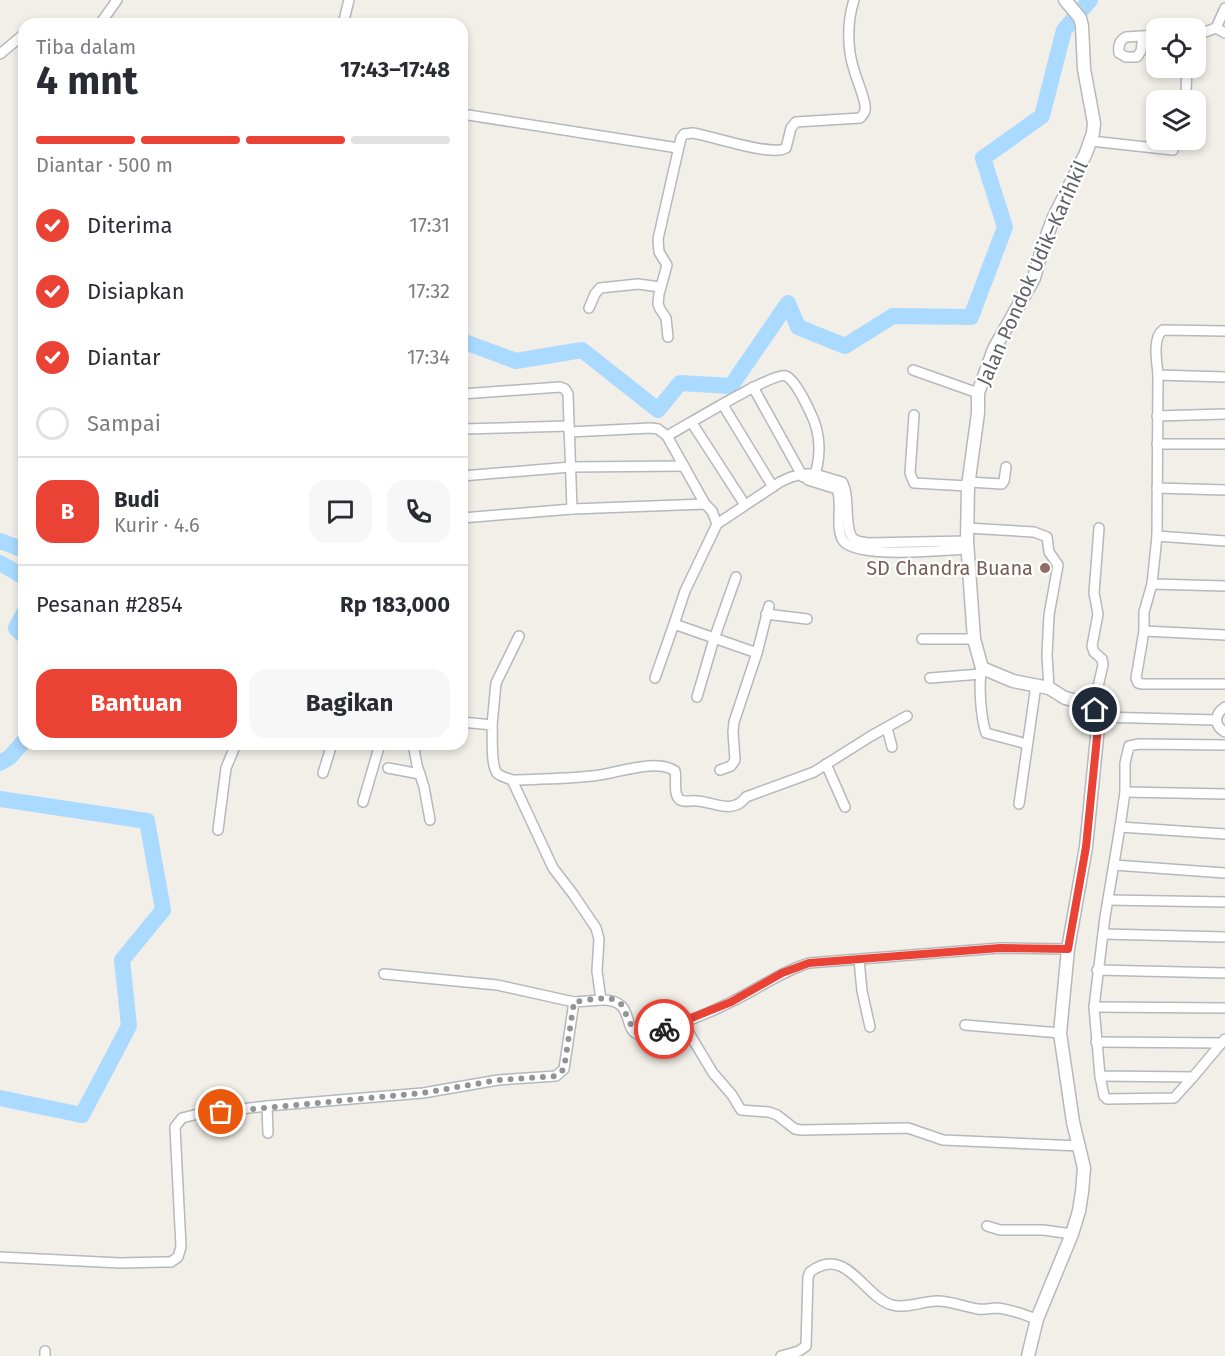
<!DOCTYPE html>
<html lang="id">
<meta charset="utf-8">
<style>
body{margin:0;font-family:"Fira Sans",sans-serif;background:#f7f7f7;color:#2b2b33;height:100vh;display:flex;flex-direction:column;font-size:22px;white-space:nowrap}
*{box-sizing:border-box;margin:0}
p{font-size:20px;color:#7c7c81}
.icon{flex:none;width:33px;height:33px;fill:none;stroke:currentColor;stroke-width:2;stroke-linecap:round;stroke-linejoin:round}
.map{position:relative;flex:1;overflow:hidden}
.details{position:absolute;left:18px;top:18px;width:450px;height:732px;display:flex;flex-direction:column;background:#fff;border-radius:18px;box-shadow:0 3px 9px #0003}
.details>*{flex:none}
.fabs{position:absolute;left:1146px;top:18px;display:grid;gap:12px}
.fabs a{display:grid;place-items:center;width:60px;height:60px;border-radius:12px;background:#fff;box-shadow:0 3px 9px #0003;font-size:30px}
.pin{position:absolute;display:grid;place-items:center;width:51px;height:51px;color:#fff;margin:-26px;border:3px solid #fff;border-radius:50%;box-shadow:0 2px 6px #0007}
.courier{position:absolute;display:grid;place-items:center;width:60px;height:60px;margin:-30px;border:4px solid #ea4335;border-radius:50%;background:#fff;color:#222;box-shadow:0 2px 8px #0007}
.headline em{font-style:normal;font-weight:700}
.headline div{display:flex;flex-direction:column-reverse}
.headline{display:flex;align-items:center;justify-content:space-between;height:102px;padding:0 18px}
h1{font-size:39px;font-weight:700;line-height:45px}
.bar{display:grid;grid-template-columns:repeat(4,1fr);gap:9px 6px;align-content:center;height:72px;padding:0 18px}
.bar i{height:8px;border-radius:4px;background:#e1e1e2}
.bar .selected{background:#ea4335}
.bar p{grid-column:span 4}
.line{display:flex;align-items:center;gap:15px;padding:0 18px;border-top:2px solid #e1e1e2}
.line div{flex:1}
.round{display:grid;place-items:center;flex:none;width:63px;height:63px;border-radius:18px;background:#f7f7f7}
ol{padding:0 18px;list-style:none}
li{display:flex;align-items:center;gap:18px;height:66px}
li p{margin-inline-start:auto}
li .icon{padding:6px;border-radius:50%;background:#ea4335;color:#fff;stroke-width:4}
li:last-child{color:#7c7c81}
li i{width:33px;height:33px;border:3px solid #e1e1e2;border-radius:50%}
.primary-button{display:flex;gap:12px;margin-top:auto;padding:12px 18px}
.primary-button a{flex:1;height:69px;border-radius:18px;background:#ea4335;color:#fff;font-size:24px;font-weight:700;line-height:69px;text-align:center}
.primary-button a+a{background:#f7f7f7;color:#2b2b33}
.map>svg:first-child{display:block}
</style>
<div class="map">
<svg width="1225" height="1356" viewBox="0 0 1225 1356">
<rect width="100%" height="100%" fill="#f1efe8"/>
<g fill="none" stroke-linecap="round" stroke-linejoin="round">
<!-- river -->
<g stroke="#aadaff" stroke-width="16">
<path d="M462 341 516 361 582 350 658 410 680 383 731 386 788 303 798 327 845 346 893 316 971 317 1005 227 983 158 1042 116 1064 30 1090 0"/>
<path d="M0 541 24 550"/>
<path d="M0 563 24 577"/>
<path d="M24 613 16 628 24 636"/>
<path d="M0 763 10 757 24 741"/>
<path d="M0 799 147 821 163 910 122 960 129 1026 82 1115 0 1098"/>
</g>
<!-- minor casing -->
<g stroke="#b5b8bc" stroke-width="12">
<g id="minor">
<path d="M1225 8 1216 28 1225 33"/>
<path d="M100 24 117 0"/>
<path d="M343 24 349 0"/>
<path d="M1196 32H1205L1216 28"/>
<path d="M1143 36 1141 51 1137 57H1126L1119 53C1118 46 1120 40 1126 37L1156 35"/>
<path d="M0 54 24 34"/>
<path d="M1186 92 1187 68"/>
<path d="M462 114 678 148"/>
<path d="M1091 141 1173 150"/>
<path d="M589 308 595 294 600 288 638 284 660 287"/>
<path d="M1225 331 1163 330C1152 338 1157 362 1158 375L1225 377"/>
<path d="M668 337 666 318 660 309 658 304 659 294 667 265 659 252 658 239 681 138 684 134 693 133C712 136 772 157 786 148L791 128 796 122 860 118C864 114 866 111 865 105 863 93 857 81 854 70 847 48 847 22 854 0"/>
<path d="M913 370 978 393"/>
<path d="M753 387 803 477"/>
<path d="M462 394 560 387 565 389 568 394 572 509"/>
<path d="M723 405 773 487"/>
<path d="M914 415 910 473 914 483 968 486"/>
<path d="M1157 416 1225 414"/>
<path d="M692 423 745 505"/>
<path d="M462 429 568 426"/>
<path d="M569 432 651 428 658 429 667 436"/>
<path d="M1157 444H1225"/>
<path d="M462 476 571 467 684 466"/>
<path d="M808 480 837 489C843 505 835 524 842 539 851 560 945 550 967 549"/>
<path d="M969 482 1002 484 1004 481 1006 467"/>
<path d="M1157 488 1225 490"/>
<path d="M462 518 572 509 705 504"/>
<path d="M717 524 712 511 705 504 667 436C684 427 774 371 786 376 795 380 807 405 811 414 821 434 822 460 812 481"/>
<path d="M967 528 1034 532 1047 537 1049 552 1058 565 1049 615 1047 655 1049 688"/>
<path d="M1157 536 1158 375"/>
<path d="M1225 541 1157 536 1152 584 1144 612V631L1136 678 1138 683 1143 684H1225"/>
<path d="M1152 584 1225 586"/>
<path d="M769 606 757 653 674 624 685 591 717 524 780 482 791 477 803 474H815L842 482C851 496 843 532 854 539 858 542 864 542 868 543L967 541"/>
<path d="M766 614 807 619"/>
<path d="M1144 631 1225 635"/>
<path d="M922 639H974"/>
<path d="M982 668C978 684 981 718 986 733L1027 744"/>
<path d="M655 678 674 624"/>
<path d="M930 678 981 674"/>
<path d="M697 697 714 639 736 577"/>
<path d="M1225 707C1214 714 1214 726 1225 732"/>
<path d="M1093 708 1103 665 1102 659 1094 652 1092 646 1098 614 1094 593 1099 528"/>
<path d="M1099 717 1216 720"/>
<path d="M462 722 492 725C493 736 490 767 498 774 502 777 508 778 512 780L553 868 573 894 596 928 599 939 597 971 601 1000C638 999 620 1032 641 1035 649 1036 660 1031 667 1028 689 1021 711 1012 731 1002 758 989 780 972 809 963L1000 948 1068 949"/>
<path d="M492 725 496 683 519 636"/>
<path d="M887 728 892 747"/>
<path d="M413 744 417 765 424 787 430 820"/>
<path d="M1225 745 1139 744 1129 746 1125 763V792L1120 827 1105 917 1094 1007 1100 1076 1193 1077 1225 1039"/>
<path d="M826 764 845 807"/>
<path d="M388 768 420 774"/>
<path d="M720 770 731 766 735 760 733 732 734 722 757 653"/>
<path d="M323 773 332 744"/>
<path d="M512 780C539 779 566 779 592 776 614 775 655 757 675 771 677 779 673 793 679 799 683 803 691 800 697 801 714 802 733 815 746 797L814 772 871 736 907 716"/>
<path d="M1125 792 1225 794"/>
<path d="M363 802 380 744"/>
<path d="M1019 804 1036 685"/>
<path d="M1120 827 1225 834"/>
<path d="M218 830 226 768 236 744"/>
<path d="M1114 865 1225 873"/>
<path d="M1108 900 1225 902"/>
<path d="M1103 934 1225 937"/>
<path d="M859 960 862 991 870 1027"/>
<path d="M1097 970 1225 973"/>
<path d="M384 974 497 985 574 1002"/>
<path d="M1094 1007 1225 1008"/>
<path d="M683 1023 713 1073 732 1095 741 1110 769 1112 777 1115 795 1129 801 1130 908 1128 943 1140 1080 1146"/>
<path d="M965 1025 1060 1033"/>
<path d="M1096 1042 1221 1043"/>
<path d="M1100 1076 1104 1096 1107 1099 1174 1098 1193 1077"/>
<path d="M267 1106 268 1133"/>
<path d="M987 1226 1000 1230H1043L1072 1234"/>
<path d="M0 1257 120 1263 164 1262H171L178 1257 181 1247 175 1127 182 1118 198 1114 267 1106 423 1093 498 1080 556 1076 564 1069 574 1002 601 1000"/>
<path d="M45 1351V1356"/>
<path d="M781 1356 799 1351 806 1346 808 1277 810 1272C846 1244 864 1297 892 1305 906 1309 923 1301 937 1301 951 1301 965 1307 978 1309 985 1310 991 1308 997 1308 1011 1309 1024 1315 1037 1319"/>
</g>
</g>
<!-- tertiary casing -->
<g stroke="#b5b8bc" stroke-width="15">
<path id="tertiary" d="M1028 1356 1037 1319 1072 1234 1079 1211 1082 1192 1084 1168 1073 1122 1060 1033 1068 949 1086 847 1099 717 1097 711 1086 703 1065 698 1049 688 1013 681 982 668 974 639 967 541 968 486 978 413V393L994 349 1034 278 1043 246 1054 217 1086 153 1093 133 1094 123 1084 69 1082 26 1080 18 1065 0"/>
</g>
<!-- minor -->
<use href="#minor" stroke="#fff" stroke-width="9"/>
<!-- tertiary -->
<use href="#tertiary" stroke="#fff" stroke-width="12"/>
</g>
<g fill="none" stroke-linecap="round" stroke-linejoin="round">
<!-- done -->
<path stroke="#929495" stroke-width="6" stroke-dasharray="0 10.8" d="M221 1112 423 1093 498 1080 556 1076 564 1069 574 1002C586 1001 606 995 617 1001 622 1003 623 1008 625 1012 636 1037 638 1038 664 1029"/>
<!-- route -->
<path stroke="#ea4335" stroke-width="8" d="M664 1029 731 1002 782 973 809 963 1000 948 1068 949 1086 847 1099 717 1095 710"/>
</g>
<!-- markers -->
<circle fill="#8d6e63" stroke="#fff" stroke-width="2" cx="1045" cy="568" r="6"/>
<g text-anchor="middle" stroke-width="4.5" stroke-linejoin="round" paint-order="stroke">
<!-- street labels -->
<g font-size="20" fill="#5f6368" stroke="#fff">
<text transform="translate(1032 273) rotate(-66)" y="7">Jalan Pondok Udik–Karihkil</text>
</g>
<!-- education labels -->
<g font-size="20" fill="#785e54" stroke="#fff" text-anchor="end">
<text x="1033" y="575">SD Chandra Buana</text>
</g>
</g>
</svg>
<div class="fabs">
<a><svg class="icon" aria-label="locate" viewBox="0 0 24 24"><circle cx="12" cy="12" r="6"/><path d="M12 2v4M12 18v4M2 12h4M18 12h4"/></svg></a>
<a><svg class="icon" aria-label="layers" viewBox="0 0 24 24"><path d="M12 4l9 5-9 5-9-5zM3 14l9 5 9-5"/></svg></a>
</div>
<div class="pin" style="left:221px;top:1112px;background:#ea580c"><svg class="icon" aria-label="bag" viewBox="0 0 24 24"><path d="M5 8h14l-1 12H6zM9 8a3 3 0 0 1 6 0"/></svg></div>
<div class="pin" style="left:1095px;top:710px;background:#1f2937"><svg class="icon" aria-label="home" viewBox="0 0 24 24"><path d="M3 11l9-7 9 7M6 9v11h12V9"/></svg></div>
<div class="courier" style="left:664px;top:1029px"><svg class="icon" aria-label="bike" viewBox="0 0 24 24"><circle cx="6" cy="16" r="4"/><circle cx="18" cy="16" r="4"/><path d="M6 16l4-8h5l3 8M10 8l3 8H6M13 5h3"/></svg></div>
<section class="details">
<div class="headline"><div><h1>4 mnt</h1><p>Tiba dalam</p></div><em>17:43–17:48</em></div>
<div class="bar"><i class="selected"></i><i class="selected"></i><i class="selected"></i><i></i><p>Diantar · 500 m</p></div>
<ol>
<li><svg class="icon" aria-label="check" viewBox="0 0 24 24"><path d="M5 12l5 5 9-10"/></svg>Diterima<p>17:31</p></li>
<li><svg class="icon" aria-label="check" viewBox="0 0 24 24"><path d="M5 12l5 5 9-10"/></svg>Disiapkan<p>17:32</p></li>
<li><svg class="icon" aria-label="check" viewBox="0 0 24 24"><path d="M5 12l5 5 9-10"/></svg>Diantar<p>17:34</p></li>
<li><i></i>Sampai</li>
</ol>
<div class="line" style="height:108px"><b class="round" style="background:#ea4335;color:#fff">B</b><div><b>Budi</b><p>Kurir · 4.6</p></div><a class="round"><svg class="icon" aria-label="chat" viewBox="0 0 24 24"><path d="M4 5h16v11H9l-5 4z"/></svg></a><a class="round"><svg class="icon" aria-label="phone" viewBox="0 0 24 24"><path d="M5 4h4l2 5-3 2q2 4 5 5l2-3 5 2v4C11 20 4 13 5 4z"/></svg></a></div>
<div class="line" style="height:78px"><div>Pesanan #2854</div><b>Rp 183,000</b></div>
<div class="primary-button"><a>Bantuan</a><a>Bagikan</a></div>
</section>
</div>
